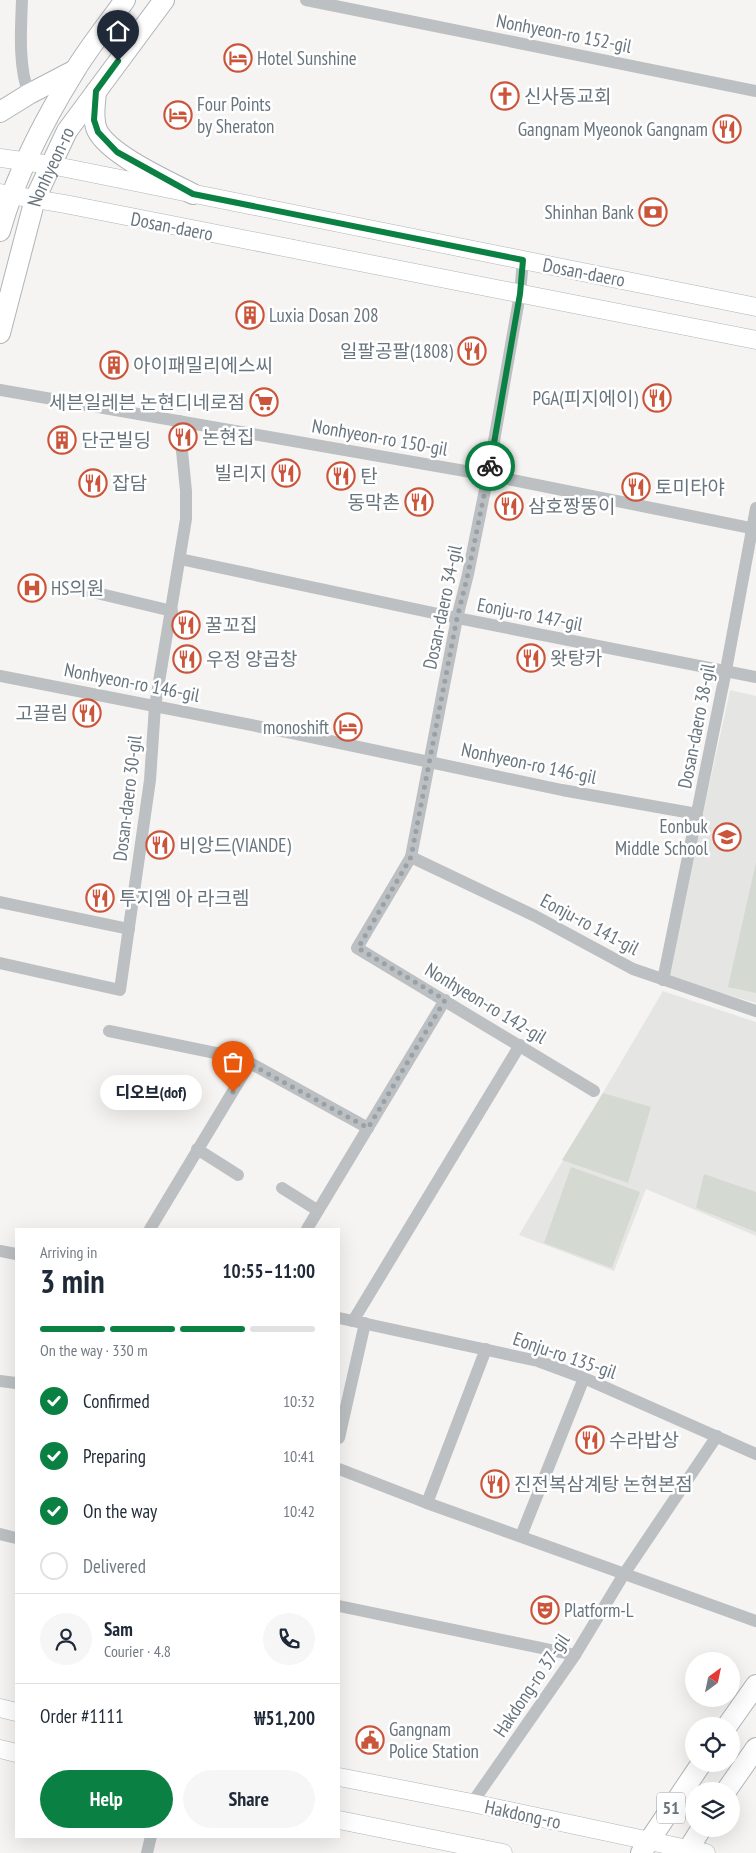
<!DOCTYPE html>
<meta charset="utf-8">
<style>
body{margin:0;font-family:"PT Sans Narrow","Noto Sans KR",sans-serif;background:#f6f6f7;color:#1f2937;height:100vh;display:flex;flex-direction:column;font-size:19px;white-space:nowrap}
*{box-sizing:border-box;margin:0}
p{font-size:16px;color:#747a83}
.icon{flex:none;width:28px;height:28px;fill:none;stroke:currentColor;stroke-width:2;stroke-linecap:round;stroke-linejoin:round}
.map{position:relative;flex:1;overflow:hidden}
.details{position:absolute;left:15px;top:1228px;width:325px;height:610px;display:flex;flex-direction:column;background:#fff;border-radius:0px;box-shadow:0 5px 20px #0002}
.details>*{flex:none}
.needle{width:32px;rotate:33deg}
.fabs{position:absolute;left:685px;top:1652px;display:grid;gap:10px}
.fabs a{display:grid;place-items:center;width:55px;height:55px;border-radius:50%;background:#fff;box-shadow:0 5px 20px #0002;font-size:25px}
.pin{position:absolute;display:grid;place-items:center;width:42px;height:42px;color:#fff;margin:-51px -21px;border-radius:50% 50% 50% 0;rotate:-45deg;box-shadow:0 0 5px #0007}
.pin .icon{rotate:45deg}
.courier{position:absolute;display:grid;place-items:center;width:50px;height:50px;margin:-25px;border:4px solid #0b8043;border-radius:50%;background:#fff;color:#222;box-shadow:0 1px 6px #0007}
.bubble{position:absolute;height:35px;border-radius:18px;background:#fff;box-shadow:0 5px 20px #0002;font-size:16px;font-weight:800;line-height:35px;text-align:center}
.summary em{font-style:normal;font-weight:800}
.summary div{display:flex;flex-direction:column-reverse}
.summary{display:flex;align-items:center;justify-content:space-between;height:85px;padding:0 25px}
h1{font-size:32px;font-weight:800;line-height:38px}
.bar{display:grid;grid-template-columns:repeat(4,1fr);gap:8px 5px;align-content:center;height:60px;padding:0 25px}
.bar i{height:6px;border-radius:4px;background:#e0e1e3}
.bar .current{background:#0b8043}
.bar p{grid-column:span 4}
.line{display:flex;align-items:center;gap:12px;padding:0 25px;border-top:1px solid #e0e1e3}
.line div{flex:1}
.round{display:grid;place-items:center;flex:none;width:52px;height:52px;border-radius:26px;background:#f6f6f7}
ol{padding:0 25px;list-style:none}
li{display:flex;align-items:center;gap:15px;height:55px}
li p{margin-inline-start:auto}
li .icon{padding:5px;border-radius:50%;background:#0b8043;color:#fff;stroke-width:4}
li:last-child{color:#747a83}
li i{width:28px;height:28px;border:2px solid #e0e1e3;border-radius:50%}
.cta{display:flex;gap:10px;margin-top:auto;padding:10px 25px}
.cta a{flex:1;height:58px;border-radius:30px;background:#0b8043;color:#fff;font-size:20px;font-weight:800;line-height:58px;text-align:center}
.cta a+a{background:#f6f6f7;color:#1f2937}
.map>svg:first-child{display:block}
</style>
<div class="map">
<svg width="756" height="1853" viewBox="0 0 756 1853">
<rect width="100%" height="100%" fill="#f5f4f2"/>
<!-- built -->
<g fill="#e5e6e4">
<path d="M730 690 756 696V1003L667 978Z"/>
<path d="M663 991 756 1022V1236L646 1189 614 1271 519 1235Z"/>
</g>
<!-- green -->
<g fill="#d4d9d1">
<path d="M756 862V993L728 987Z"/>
<path d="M603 1093 651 1107 628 1183 562 1160Z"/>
<path d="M571 1167 640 1192 612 1268 544 1243Z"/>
<path d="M704 1174 756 1192V1232L696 1208Z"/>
</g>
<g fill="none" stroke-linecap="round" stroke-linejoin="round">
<!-- secondary casing -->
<g stroke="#afb4b7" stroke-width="19">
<g id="secondary">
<path d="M0 158 51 165 756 307"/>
<path d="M0 193 65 204 756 340"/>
<path d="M0 1708 16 1712"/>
<path d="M0 1749 16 1753"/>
<path d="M339 1777 472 1803 706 1853"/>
<path d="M339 1820 503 1853"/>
</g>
</g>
<!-- primary casing -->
<g stroke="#b0b4b7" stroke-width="22">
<g id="primary">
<path d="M96 92C95 104 92 118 97 130 109 155 168 181 193 194"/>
<path d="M0 112 29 94 75 70"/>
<path d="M0 231C16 174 43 122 74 72 89 47 108 24 125 0"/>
<path id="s1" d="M0 333 35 199 67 131 164 0"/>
<path d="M727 1726 756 1685"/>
<path d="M726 1791 756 1748"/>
<path d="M641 1853 701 1764"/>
<path d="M686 1853 701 1829"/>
</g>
</g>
<!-- minor -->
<g stroke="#bcc0c2" stroke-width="12">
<path d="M22 0C21 28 18 67 29 94"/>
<path d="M306 0 756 91"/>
<path d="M523 260 520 294 488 475 468 574 457 618 411 857 357 948 594 1091"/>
<path d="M0 390 488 475 756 529"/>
<path d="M180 559 457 618 756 677"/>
<path d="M84 590 172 611"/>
<path d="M0 676 292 733 562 790 697 814"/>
<path d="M411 857 535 916 633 969 756 1011"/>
<path d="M0 902 129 929"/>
<path d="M0 963 120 990 150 780 155 706 186 519V491L179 421"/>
<path d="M663 980 726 670 756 508"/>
<path d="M109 1031 230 1056 250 1063 368 1128"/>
<path d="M197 1149 238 1175"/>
<path d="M282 1188 317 1210"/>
<path d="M150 1229 250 1063"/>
<path d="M307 1229 445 1000"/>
<path d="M0 1251 16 1254"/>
<path d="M339 1318 538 1361 584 1378 756 1454"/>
<path d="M353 1321 520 1045"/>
<path d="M0 1381 16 1383"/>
<path d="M339 1438 365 1323"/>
<path d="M339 1469 427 1503 756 1621"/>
<path d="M427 1503 486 1349"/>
<path d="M0 1534 16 1538"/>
<path d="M521 1536 584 1378"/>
<path d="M339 1606 575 1655"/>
<path d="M472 1803 575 1655 624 1574 717 1436"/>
<path d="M147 1853 151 1836"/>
</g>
<!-- secondary -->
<use href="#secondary" stroke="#fff" stroke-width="18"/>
<!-- primary -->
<use href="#primary" stroke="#fff" stroke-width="20"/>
</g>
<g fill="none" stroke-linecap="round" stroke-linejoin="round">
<!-- done -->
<path stroke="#99a1a7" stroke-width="5" stroke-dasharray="0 9" d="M233 1092 250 1064 368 1128 445 1000 358 948 411 857 457 618 468 574 490 466"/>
<!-- route -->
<path stroke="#0b8043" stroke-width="6" d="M118 61 96 91 94 120 98 132 117 152 193 194 523 260 520 294 490 466"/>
</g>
<!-- icons -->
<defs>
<g id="hotel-ring" transform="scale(1.4375)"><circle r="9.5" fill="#fff" stroke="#cb553b" stroke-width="1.5"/><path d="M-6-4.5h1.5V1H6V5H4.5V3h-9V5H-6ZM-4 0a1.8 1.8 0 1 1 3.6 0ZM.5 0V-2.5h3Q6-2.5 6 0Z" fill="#cb553b"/></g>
<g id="church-ring" transform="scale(1.4375)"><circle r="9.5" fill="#fff" stroke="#cb553b" stroke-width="1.5"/><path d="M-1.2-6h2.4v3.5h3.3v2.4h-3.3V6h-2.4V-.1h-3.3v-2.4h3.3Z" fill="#cb553b"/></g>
<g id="restaurant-ring" transform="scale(1.4375)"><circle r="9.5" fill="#fff" stroke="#cb553b" stroke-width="1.5"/><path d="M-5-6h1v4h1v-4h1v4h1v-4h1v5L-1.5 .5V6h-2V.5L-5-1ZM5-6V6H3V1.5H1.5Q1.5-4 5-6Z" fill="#cb553b"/></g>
<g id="bank-ring" transform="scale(1.4375)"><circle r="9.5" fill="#fff" stroke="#cb553b" stroke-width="1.5"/><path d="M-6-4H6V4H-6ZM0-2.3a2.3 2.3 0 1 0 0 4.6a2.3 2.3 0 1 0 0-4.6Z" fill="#cb553b"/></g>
<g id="building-ring" transform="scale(1.4375)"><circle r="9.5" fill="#fff" stroke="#cb553b" stroke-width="1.5"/><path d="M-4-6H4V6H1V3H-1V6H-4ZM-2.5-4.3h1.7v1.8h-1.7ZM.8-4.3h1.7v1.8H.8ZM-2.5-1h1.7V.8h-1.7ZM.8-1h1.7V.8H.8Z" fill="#cb553b"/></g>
<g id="supermarket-ring" transform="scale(1.4375)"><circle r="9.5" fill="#fff" stroke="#cb553b" stroke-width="1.5"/><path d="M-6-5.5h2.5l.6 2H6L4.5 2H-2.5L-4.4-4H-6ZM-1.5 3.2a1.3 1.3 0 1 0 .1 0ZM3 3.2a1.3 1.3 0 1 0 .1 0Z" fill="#cb553b"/></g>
<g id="hospital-ring" transform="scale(1.4375)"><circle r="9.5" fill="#fff" stroke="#cb553b" stroke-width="1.5"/><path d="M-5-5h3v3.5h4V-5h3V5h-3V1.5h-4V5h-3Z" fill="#cb553b"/></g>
<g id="school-ring" transform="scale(1.4375)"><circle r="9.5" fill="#fff" stroke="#cb553b" stroke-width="1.5"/><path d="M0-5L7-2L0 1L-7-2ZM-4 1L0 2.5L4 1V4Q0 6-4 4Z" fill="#cb553b"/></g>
<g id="theatre-ring" transform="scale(1.4375)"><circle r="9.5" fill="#fff" stroke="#cb553b" stroke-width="1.5"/><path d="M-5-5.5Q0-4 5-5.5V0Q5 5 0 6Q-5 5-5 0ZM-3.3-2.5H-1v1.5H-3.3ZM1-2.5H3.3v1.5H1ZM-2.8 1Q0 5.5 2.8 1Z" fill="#cb553b"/></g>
<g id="civic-ring" transform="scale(1.4375)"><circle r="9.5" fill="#fff" stroke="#cb553b" stroke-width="1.5"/><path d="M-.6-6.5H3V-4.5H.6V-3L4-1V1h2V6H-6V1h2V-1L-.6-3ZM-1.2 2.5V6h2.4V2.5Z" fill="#cb553b"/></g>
</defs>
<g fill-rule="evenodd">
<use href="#hotel-ring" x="238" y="58"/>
<use href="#church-ring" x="505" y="96"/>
<use href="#hotel-ring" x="178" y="115"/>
<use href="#restaurant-ring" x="727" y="129"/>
<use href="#bank-ring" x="653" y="212"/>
<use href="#building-ring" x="250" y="315"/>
<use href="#restaurant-ring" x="472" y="351"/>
<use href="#building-ring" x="114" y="365"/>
<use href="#restaurant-ring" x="657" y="398"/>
<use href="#supermarket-ring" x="264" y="402"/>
<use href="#restaurant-ring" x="183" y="437"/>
<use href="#building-ring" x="62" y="440"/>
<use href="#restaurant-ring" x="286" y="473"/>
<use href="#restaurant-ring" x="341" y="476"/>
<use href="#restaurant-ring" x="93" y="483"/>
<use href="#restaurant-ring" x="636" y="487"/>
<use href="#restaurant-ring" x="419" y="502"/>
<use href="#restaurant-ring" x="509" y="506"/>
<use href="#hospital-ring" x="32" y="588"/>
<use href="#restaurant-ring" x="186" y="625"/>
<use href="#restaurant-ring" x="531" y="658"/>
<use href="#restaurant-ring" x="187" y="659"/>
<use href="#restaurant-ring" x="87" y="713"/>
<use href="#hotel-ring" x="348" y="727"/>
<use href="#school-ring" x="727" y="837"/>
<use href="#restaurant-ring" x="160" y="845"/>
<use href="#restaurant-ring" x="100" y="898"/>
<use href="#restaurant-ring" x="590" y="1440"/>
<use href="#restaurant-ring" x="495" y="1484"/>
<use href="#theatre-ring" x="545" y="1610"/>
<use href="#civic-ring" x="370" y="1740"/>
</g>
<g text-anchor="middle" stroke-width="5" stroke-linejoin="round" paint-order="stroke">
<!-- shield labels -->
<rect fill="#fff" stroke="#959ea5" stroke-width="1" x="657" y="1792.5" width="28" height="31" rx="4"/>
<g font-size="18" font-weight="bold" fill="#68757e">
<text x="671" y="1814">51</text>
</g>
<!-- street labels -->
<g font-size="19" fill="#68757e" stroke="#fff">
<text transform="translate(564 33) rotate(11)" y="7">Nonhyeon-ro 152-gil</text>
<text dy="7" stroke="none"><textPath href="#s1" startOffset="174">Nonhyeon-ro</textPath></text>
<text transform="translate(172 226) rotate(11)" y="7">Dosan-daero</text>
<text transform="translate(584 272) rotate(11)" y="7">Dosan-daero</text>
<text transform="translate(380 437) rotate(10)" y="7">Nonhyeon-ro 150-gil</text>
<text transform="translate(442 607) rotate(-78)" y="7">Dosan-daero 34-gil</text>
<text transform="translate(530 614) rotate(11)" y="7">Eonju-ro 147-gil</text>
<text transform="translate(132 682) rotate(11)" y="7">Nonhyeon-ro 146-gil</text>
<text transform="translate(696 726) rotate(-79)" y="7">Dosan-daero 38-gil</text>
<text transform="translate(529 763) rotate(12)" y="7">Nonhyeon-ro 146-gil</text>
<text transform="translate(127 798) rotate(-83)" y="7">Dosan-daero 30-gil</text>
<text transform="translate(590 924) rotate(28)" y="7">Eonju-ro 141-gil</text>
<text transform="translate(486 1003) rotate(31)" y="7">Nonhyeon-ro 142-gil</text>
<text transform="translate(565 1355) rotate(19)" y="7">Eonju-ro 135-gil</text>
<text transform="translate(531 1685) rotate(-56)" y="7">Hakdong-ro 37-gil</text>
<text transform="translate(523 1814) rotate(12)" y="7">Hakdong-ro</text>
</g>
<!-- poi labels -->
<g font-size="19" fill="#68757e" stroke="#fff" text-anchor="start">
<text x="257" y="65">Hotel Sunshine</text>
<text x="524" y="103">신사동교회</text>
<text x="197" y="111">Four Points<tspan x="197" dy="22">by Sheraton</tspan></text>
<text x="708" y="136" text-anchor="end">Gangnam Myeonok Gangnam</text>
<text x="634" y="219" text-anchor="end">Shinhan Bank</text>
<text x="269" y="322">Luxia Dosan 208</text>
<text x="453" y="358" text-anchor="end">일팔공팔(1808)</text>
<text x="133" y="372">아이패밀리에스씨</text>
<text x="638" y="405" text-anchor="end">PGA(피지에이)</text>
<text x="245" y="409" text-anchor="end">세븐일레븐 논현디네로점</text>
<text x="202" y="444">논현집</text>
<text x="81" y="447">단군빌딩</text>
<text x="267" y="480" text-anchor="end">빌리지</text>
<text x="360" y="483">탄</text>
<text x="112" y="490">잡담</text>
<text x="655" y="494">토미타야</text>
<text x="400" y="509" text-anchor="end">동막촌</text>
<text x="528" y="513">삼호짱뚱이</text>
<text x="51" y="595">HS의원</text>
<text x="205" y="632">꿀꼬집</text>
<text x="550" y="665">왓탕카</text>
<text x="206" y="666">우정 양곱창</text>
<text x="68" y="720" text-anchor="end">고끌림</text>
<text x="329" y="734" text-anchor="end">monoshift</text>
<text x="708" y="833" text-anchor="end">Eonbuk<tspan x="708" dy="22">Middle School</tspan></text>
<text x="179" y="852">비앙드(VIANDE)</text>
<text x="119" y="905">투지엠 아 라크렘</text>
<text x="609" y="1447">수라밥상</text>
<text x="514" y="1491">진전복삼계탕 논현본점</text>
<text x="564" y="1617">Platform-L</text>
<text x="389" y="1736">Gangnam<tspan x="389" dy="22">Police Station</tspan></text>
</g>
</g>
</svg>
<div class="fabs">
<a><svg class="needle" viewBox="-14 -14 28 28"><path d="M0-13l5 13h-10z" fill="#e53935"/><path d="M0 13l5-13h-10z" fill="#747a83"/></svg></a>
<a><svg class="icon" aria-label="locate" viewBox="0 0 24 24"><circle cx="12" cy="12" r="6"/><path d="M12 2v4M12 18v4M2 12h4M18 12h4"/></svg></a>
<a><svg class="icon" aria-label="layers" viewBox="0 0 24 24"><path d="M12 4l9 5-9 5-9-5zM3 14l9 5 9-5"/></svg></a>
</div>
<div class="pin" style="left:233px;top:1092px;background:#ea580c"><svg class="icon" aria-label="bag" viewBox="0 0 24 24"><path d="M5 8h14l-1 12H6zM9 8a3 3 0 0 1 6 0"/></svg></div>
<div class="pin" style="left:118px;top:61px;background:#1f2937"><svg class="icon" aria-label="home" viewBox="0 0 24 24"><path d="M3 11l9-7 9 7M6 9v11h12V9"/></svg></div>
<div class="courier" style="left:490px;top:466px"><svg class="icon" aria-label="bike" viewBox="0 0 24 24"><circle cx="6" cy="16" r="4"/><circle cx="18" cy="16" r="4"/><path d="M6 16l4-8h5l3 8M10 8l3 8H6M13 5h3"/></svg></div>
<div class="bubble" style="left:100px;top:1075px;width:102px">디오브(dof)</div>
<section class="details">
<div class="summary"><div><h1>3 min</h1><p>Arriving in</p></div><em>10:55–11:00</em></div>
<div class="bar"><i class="current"></i><i class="current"></i><i class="current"></i><i></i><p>On the way · 330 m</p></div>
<ol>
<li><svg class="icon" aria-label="check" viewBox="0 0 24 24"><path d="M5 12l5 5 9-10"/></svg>Confirmed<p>10:32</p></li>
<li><svg class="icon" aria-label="check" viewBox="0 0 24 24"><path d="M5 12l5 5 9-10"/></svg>Preparing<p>10:41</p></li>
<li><svg class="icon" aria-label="check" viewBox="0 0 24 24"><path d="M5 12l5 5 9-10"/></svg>On the way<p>10:42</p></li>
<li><i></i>Delivered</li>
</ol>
<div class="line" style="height:90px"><a class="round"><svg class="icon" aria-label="person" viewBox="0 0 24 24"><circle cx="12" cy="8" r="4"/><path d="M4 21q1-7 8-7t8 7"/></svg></a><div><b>Sam</b><p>Courier · 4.8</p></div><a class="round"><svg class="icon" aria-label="phone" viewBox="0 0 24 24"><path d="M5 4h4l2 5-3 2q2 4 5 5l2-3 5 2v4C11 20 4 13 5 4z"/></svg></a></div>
<div class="line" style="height:65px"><div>Order #1111</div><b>₩51,200</b></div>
<div class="cta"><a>Help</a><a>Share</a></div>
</section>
</div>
